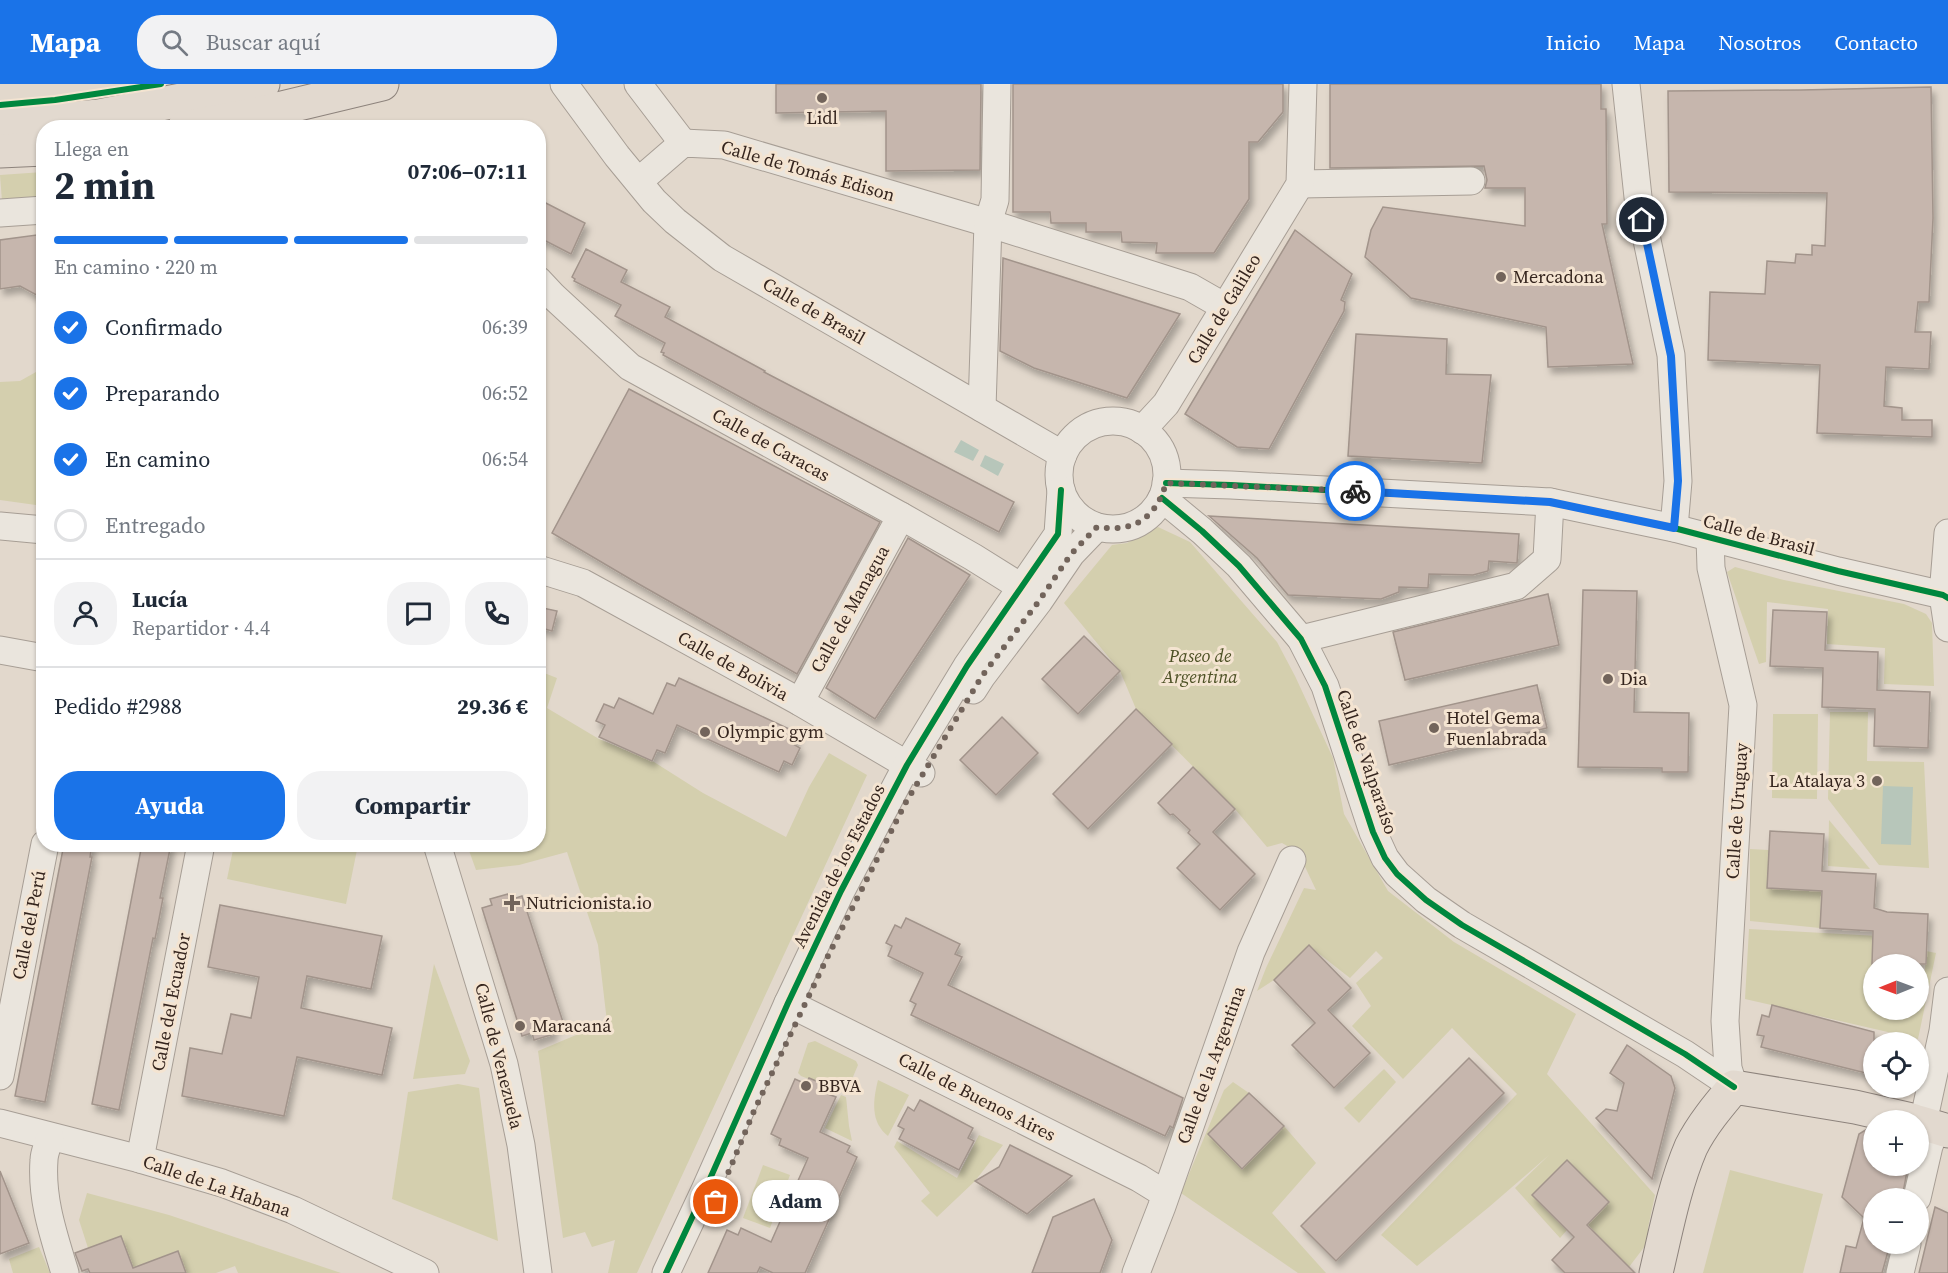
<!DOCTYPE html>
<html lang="es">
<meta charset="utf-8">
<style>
body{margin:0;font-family:"Source Serif 4",serif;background:#f2f2f3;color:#1f2937;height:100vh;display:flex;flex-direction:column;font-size:22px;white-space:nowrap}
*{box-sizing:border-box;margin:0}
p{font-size:20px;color:#747a83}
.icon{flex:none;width:33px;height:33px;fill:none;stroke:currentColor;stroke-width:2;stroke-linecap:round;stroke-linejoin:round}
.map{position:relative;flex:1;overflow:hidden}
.sheet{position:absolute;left:36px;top:36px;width:510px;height:732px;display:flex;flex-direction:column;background:#fff;border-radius:24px;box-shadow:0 2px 4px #0004}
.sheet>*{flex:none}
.needle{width:39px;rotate:269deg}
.fabs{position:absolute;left:1863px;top:870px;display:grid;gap:12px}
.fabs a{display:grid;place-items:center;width:66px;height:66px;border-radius:50%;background:#fff;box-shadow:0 2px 4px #0004;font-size:30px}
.pin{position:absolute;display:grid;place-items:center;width:51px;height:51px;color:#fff;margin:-26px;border:3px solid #fff;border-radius:50%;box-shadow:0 2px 6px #0007}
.courier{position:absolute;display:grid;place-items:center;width:60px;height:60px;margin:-30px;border:4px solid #1a73e8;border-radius:50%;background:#fff;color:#222;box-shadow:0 2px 8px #0007}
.bubble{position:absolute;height:42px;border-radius:21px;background:#fff;box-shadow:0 2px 4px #0004;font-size:20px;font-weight:700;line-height:42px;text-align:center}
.head em{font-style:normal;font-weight:700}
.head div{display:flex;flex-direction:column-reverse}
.head{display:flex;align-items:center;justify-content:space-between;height:102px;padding:0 18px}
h1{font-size:39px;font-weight:700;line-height:45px}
.bar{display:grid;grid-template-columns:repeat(4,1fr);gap:9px 6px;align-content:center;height:72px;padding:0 18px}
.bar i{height:8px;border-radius:4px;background:#e0e1e3}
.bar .active{background:#1a73e8}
.bar p{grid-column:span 4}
.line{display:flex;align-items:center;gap:15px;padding:0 18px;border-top:2px solid #e0e1e3}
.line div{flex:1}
.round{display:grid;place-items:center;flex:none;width:63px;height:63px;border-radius:24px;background:#f2f2f3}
ol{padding:0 18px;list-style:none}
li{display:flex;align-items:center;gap:18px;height:66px}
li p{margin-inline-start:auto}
li .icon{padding:6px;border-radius:50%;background:#1a73e8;color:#fff;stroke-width:4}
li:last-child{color:#747a83}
li i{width:33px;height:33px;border:3px solid #e0e1e3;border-radius:50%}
.button{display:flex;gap:12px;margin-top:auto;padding:12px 18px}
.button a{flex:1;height:69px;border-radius:24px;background:#1a73e8;color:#fff;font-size:24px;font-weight:700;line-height:69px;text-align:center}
.button a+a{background:#f2f2f3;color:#1f2937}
header{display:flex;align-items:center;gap:36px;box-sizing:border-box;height:84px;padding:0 30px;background:#1a73e8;color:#fff}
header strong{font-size:28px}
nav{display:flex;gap:33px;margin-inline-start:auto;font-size:21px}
.search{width:420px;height:54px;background:#f2f2f3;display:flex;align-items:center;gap:15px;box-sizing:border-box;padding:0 21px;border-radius:24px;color:#747a83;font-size:22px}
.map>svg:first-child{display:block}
</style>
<header>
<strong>Mapa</strong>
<div class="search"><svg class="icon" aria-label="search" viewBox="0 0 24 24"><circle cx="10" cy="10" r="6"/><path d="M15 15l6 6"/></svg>Buscar aquí</div>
<nav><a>Inicio</a><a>Mapa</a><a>Nosotros</a><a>Contacto</a></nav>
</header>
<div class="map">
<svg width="1948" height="1189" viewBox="0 0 1948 1189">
<defs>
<filter id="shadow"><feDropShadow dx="3.5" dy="6" stdDeviation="3" flood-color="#0004"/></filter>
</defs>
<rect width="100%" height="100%" fill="#e2d8cc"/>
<!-- green -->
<g fill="#d4cfae">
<path d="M43 88V113L2 117 0 91Z"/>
<path d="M43 284V422L0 416V298L20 297Z"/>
<path d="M1158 443 1190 458 1277 558 1295 592 1333 674 1344 730 1388 807 1454 858 1576 930 1547 990 1655 1111 1648 1144V1158L1629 1183 1587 1140 1609 1118 1567 1076V1146L1560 1154 1515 1104 1549 1071 1489 1123 1417 1182 1381 1151 1517 1010 1452 944 1403 995 1352 942 1371 922 1356 899 1383 874 1376 867 1350 894 1309 862 1274 896 1257 907 1266 884 1304 804 1316 806 1298 768 1282 759 1267 763 1235 725 1136 625 1120 587 1064 519 1112 461 1127 459Z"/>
<path d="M1735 483 1784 496 1904 520 1926 530 1932 539 1934 602 1884 600 1885 564 1827 560 1828 525 1767 518 1766 578 1759 580 1727 488Z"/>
<path d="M539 587 557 594 547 624 599 655 654 678 703 709 786 753 809 703 829 669 867 691 637 1189H608L615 1156 592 1163 585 1148 563 1154 538 967 607 938 598 861 567 768 519 781 476 786 467 761 538 760Z"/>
<path d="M1830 628H1868L1867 677 1924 678 1929 784 1879 781 1828 715Z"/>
<path d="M1773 630H1818L1817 715 1772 714Z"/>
<path d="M1829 736 1870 785 1828 782Z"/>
<path d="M234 761H358L346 820 227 795Z"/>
<path d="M1750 765 1769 766 1821 807 1820 844 1750 837Z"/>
<path d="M1749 845 1878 852 1872 866 1874 926H1918L1919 886H1925L1926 867 1936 869 1918 955 1745 915Z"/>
<path d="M434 880 470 977 465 990 413 995Z"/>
<path d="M815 957 856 977 858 981 847 1007 842 1008 801 992 798 989 808 959Z"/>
<path d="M1384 985 1396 998 1359 1039 1344 1024Z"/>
<path d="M878 996 909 1011 888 1052C870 1038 873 1016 878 996Z"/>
<path d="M1233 998 1249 1009 1208 1050 1242 1085 1284 1042 1316 1079 1272 1129 1326 1189H1298L1181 1109 1224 1006Z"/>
<path d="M458 1000 479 1004 498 1157 392 1115 408 1008Z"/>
<path d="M841 1011 846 1013 849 1042 852 1057 825 1044Z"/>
<path d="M979 1051 1003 1061 975 1097 937 1133 921 1117 930 1109 894 1063 897 1057 957 1094Z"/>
<path d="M763 1081 790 1091 770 1144 743 1134Z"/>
<path d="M1730 1086 1823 1110 1803 1189H1703Z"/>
<path d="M87 1109 169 1131 341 1189H238L235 1182 216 1189H186L177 1167 133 1184 88 1164 79 1136Z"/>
<path d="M39 1163 50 1189H13L9 1175Z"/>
</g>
<!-- water -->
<g fill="#b7c6ba">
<path d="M961 356 979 366 973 377 954 368Z"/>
<path d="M985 371 1004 380 998 392 980 382Z"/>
<path d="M1883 702 1913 703 1911 761 1881 760Z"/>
</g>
<!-- building -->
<g fill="#c6b6ad" stroke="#a2948b" stroke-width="1.5" filter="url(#shadow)">
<path d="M776 0H981L980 86 886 87V27L776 29Z"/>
<path d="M1013 0H1283V28L1258 58H1249V115L1214 169H1156L1157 159 1122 158 1121 148H1086V139H1051L1050 128H1013Z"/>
<path d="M1330 0H1601V25H1606L1607 140H1602L1633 280 1548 283 1546 243 1411 214 1365 173 1371 146 1383 123 1525 142V104H1485L1487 96 1484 82 1330 84Z"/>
<path d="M1931 3 1933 134 1929 218H1918L1915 248H1931L1929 285 1886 283 1884 322 1902 324V336H1932V353L1817 349 1820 281 1708 276 1710 208 1765 210 1767 177 1795 179 1796 170 1812 171V161L1825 162 1827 109 1669 108 1668 7 1801 6Z"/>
<path d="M538 115 585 139 571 170 538 153Z"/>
<path d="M1295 146 1352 190 1341 216 1345 218 1344 227 1269 365 1237 363 1185 330Z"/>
<path d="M44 150V215L20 202 0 205V156Z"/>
<path d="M586 165 627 186 621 198 670 223 665 233 765 287 764 288 1014 418 999 448 762 325 663 271 664 269 661 268 665 259 615 232 621 221 574 197 575 195 572 193Z"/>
<path d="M1003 174 1180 230 1127 314 1034 284 1000 267Z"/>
<path d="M1356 250 1447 255 1446 290 1491 291 1482 379 1348 372Z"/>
<path d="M629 305 880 438 797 590 637 499 552 449Z"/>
<path d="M1209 432 1519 450 1517 479 1489 477 1488 487 1473 491 1429 490 1428 504 1399 503V508L1381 515 1288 511 1257 474Z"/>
<path d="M908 454 970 491 875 635 826 604Z"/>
<path d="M1583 506 1637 507 1634 628 1689 629 1688 688H1662V684L1578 683Z"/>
<path d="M1548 510 1559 561 1405 596 1393 548Z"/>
<path d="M538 523 557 527 552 547 538 543Z"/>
<path d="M1773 526 1827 528 1825 566 1878 568 1877 606 1930 608 1928 664 1874 662 1875 625 1822 623 1823 584 1770 582Z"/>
<path d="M1084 552 1120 587 1078 630 1042 595Z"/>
<path d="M679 594 798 649 793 660 800 664 792 681 784 677 779 688 677 641 665 669 657 666 652 677 599 653 605 641 596 637 604 620 614 624 619 614 653 630 667 599 675 602Z"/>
<path d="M1537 601 1547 644 1389 681 1379 637Z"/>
<path d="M1136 625 1172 660 1088 745 1053 710Z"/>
<path d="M1002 633 1038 669 996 711 960 676Z"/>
<path d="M1193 683 1235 725 1213 748 1255 790 1220 826 1177 784 1200 760 1188 749 1190 746 1173 730 1170 731 1158 719Z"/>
<path d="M1770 747 1824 750 1822 787 1876 790 1874 824 1887 828 1928 830 1926 880H1872L1873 847 1820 844 1822 807 1767 804Z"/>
<path d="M64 760H92L90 773H92L45 1018 15 1012Z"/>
<path d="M142 760H171L160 814H163L159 835 155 855 153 854 119 1026 92 1020Z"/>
<path d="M508 810 510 816 522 812 563 938 552 942 554 950 534 956 532 949 522 952 482 824 492 821 490 815Z"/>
<path d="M220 821 382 852 371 905 307 892 301 924 392 944 382 991 297 973 284 1032 182 1012 190 964 222 970 231 930 251 934 259 893 208 883Z"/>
<path d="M906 834 960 860 955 870 962 873 948 901 1183 1014 1173 1044 1170 1042 1165 1052 911 931 916 920 910 917 923 889 888 872 892 862 886 859 895 841 901 844Z"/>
<path d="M1309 861 1351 904 1328 926 1370 969 1334 1004 1292 961 1315 939 1274 896Z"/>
<path d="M1772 921 1874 948V991L1761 963 1764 952 1757 951 1762 931 1769 933Z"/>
<path d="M1627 961 1671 992 1675 1004 1652 1095 1596 1034 1606 1025 1617 1027 1624 999 1610 989Z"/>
<path d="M1469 974 1504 1009 1336 1177 1301 1142Z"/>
<path d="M809 994 828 1002 825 1009 836 1013 820 1048 850 1062 847 1068 857 1073 805 1189H773L760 1183 757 1189H708L727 1146 738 1151 741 1144 771 1158 808 1074 779 1061 781 1055 771 1050 795 995 806 1000Z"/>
<path d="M1249 1009 1284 1042 1242 1085 1208 1050Z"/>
<path d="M920 1016 973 1044 968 1054 974 1057 959 1086 899 1055 904 1045 898 1042 908 1023 914 1027Z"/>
<path d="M1867 1045 1874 1046V1082H1908L1902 1114H1874V1160H1890L1882 1189H1840L1846 1162 1856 1164 1864 1134 1842 1113 1859 1050Z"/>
<path d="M1010 1061 1072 1092 1027 1130 975 1097 999 1083Z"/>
<path d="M1567 1076 1609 1118 1587 1141 1635 1189H1565L1552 1176 1574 1153 1532 1111Z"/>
<path d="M0 1087 29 1159 0 1170Z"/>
<path d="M1094 1115 1112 1156 1100 1189H1032L1053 1133Z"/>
<path d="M1935 1123 1948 1129V1189H1919Z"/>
<path d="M121 1152 133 1184 178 1167 186 1189H90L88 1185 82 1187 75 1169Z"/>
</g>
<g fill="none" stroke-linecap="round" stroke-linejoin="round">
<!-- minor casing -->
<g stroke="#a79e95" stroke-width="29">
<g id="minor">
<path d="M564 0 617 72 654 117 675 137 722 174 1063 371"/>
<path d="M638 0 683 59"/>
<path d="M1626 0 1638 113 1671 271 1678 397 1674 444"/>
<path d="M639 97 683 59 724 61 988 139 1190 203 1225 223"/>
<path d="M1300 100 1471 97"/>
<path d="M0 129 44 126"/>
<path d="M538 196 553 212 630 283 901 432 973 473 1021 503"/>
<path d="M982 324 988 139 995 116 997 0"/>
<circle cx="1113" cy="391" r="54"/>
<path d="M1142 346 1166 320 1300 100 1303 0"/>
<path d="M1166 399 1231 401 1550 418 1674 444 1838 487 1943 511 1948 514"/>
<path d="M1162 414 1202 447 1239 482 1301 555 1325 602 1373 748 1385 774 1397 790 1426 816 1462 841 1685 970 1734 1003"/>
<path d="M0 442 44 446"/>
<path d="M1948 449 1943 511 1948 544"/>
<path d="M1710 454 1711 484 1743 621 1725 937 1728 984 1734 1003"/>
<path d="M538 485 583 499 800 618 921 689"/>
<path d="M1301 555 1516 502 1547 475 1550 418"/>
<path d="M0 566 44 574"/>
<path d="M973 606 982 592 1039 517 1071 470 1097 443"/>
<path d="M800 618 901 432"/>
<path d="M437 760 504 980 521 1061 538 1189"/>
<path d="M788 919 1139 1094 1165 1110"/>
<path d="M0 992 45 760"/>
<path d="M0 1039 140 1075 222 1099 293 1126 425 1189"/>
<path d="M1923 1039 1943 947 1948 907"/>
<path d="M50 1053C48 1061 44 1069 44 1076 41 1116 54 1152 65 1189"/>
<path d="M140 1075 201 760"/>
<path d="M1917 1114 1929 1062 1936 1044"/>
<path d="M666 1189 705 1106 788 919 841 807 907 681 967 582 1058 450 1061 406"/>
<path d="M1136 1189 1162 1122 1251 868 1292 776"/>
<path d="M1900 1189 1907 1160"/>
</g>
</g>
<!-- major casing -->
<g stroke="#8d837c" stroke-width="35">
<g id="major">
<path d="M0 41 99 32 263 0"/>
<path d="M184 44 261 29 382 0"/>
<path d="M0 67 44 65"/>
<path d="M1918 1038 1948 1047"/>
<path d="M1656 1189C1666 1147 1674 1103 1691 1063 1702 1041 1718 1022 1734 1003L1855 1023 1912 1036"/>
</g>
</g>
<!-- minor -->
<use href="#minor" stroke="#eae5dd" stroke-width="27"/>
<!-- major -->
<use href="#major" stroke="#e2d9cf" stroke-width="33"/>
<!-- cycleway casing -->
<g stroke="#f4e4d1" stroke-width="10">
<g id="cycleway">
<path d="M0 21 55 16 161 0"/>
<path d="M1166 399 1231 401 1550 418 1674 444 1838 487 1943 511 1948 514"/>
<path d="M1162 414 1202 447 1239 482 1301 555 1325 602 1373 748 1385 774 1397 790 1426 816 1462 841 1685 970 1734 1003"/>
<path d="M666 1189 705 1106 788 919 841 807 907 681 967 582 1058 450 1061 406"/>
</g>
</g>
<!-- cycleway -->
<use href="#cycleway" stroke="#00873e" stroke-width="6"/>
</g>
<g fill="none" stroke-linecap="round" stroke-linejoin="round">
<!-- done -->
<path stroke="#72645b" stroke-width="6" stroke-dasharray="0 10.8" d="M716 1118 754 1027 783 966 827 874 906 718 982 592 1039 517 1071 470 1097 443C1134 449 1156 434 1166 399L1355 407"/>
<!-- route -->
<path stroke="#1a73e8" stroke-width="8" d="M1355 407 1550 418 1674 444 1678 397 1671 272 1642 136"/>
</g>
<!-- markers -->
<g fill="#72645b" stroke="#f4e4d1" stroke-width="2">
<circle cx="822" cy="14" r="6"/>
<circle cx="1501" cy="193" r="6"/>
<circle cx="1608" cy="595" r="6"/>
<circle cx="1434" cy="644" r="6"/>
<circle cx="705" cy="648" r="6"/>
<circle cx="1877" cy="697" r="6"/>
<path d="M509 810h6v6h6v6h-6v6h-6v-6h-6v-6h6z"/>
<circle cx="520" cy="942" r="6"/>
<circle cx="806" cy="1002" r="6"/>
</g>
<g text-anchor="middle" stroke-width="6" stroke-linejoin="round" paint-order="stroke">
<!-- poi labels -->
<g font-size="18" fill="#35251e" stroke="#f4e4d1" text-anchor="start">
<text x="822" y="40" text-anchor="middle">Lidl</text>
<text x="1513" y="199">Mercadona</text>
<text x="1620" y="601">Dia</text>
<text x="1446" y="640">Hotel Gema<tspan x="1446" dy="21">Fuenlabrada</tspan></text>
<text x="717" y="654">Olympic gym</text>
<text x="1865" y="703" text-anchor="end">La Atalaya 3</text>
<text x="526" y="825">Nutricionista.io</text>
<text x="532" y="948">Maracaná</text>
<text x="818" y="1008">BBVA</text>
</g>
<!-- street labels -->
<g font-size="18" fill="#35251e" stroke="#f4e4d1">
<text transform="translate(808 87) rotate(16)" y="6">Calle de Tomás Edison</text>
<text transform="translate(1224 225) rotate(-59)" y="6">Calle de Galileo</text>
<text transform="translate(814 227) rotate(30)" y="6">Calle de Brasil</text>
<text transform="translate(771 361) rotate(29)" y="6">Calle de Caracas</text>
<text transform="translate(1759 451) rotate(15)" y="6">Calle de Brasil</text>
<text transform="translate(850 525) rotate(-61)" y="6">Calle de Managua</text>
<text transform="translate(733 582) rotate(29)" y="6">Calle de Bolivia</text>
<text transform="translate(1367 678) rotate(71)" y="6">Calle de Valparaíso</text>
<text transform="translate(1737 727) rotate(-86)" y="6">Calle de Uruguay</text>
<text transform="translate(839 782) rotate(-63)" y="6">Avenida de los Estados</text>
<text transform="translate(29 841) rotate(-79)" y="6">Calle del Perú</text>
<text transform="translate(171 918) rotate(-79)" y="6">Calle del Ecuador</text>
<text transform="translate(499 972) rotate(76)" y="6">Calle de Venezuela</text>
<text transform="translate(1211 981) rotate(-70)" y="6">Calle de la Argentina</text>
<text transform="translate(977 1013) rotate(27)" y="6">Calle de Buenos Aires</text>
<text transform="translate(217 1102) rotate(19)" y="6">Calle de La Habana</text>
</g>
<!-- park labels -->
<g font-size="18" font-style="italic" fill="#4d5125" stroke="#f4e4d1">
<text x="1200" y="578">Paseo de<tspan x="1200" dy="21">Argentina</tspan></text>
</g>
</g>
</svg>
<div class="fabs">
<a><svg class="needle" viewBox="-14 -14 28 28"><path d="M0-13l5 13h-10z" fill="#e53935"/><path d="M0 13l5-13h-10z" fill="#747a83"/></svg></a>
<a><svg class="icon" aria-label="locate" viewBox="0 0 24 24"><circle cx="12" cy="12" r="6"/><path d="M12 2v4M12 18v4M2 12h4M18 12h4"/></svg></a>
<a>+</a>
<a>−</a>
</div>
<div class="pin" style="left:716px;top:1118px;background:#ea580c"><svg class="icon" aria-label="bag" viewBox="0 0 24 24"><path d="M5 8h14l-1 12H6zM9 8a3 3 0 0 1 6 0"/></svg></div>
<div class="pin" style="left:1642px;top:136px;background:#1f2937"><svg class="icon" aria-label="home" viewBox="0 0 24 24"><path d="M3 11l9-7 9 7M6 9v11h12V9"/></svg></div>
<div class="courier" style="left:1355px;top:407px"><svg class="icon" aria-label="bike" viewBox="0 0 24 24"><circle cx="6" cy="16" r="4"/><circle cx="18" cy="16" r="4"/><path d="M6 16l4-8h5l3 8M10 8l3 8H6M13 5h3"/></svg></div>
<div class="bubble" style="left:752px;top:1096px;width:87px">Adam</div>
<section class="sheet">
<div class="head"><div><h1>2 min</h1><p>Llega en</p></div><em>07:06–07:11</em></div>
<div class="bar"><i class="active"></i><i class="active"></i><i class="active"></i><i></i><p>En camino · 220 m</p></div>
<ol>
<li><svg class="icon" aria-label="check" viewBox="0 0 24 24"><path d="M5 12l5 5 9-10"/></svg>Confirmado<p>06:39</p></li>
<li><svg class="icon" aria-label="check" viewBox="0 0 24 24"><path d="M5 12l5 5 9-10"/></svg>Preparando<p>06:52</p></li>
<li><svg class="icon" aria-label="check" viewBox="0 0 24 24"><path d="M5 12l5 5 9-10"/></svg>En camino<p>06:54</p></li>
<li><i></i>Entregado</li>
</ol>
<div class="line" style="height:108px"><a class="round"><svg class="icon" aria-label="person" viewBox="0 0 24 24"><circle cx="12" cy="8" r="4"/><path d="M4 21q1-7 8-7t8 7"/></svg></a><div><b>Lucía</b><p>Repartidor · 4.4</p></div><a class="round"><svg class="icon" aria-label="chat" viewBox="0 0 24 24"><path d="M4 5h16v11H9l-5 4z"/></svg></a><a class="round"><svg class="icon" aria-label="phone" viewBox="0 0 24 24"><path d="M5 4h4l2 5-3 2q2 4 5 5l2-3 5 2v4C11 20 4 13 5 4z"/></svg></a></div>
<div class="line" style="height:78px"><div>Pedido #2988</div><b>29.36 €</b></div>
<div class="button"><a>Ayuda</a><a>Compartir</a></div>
</section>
</div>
